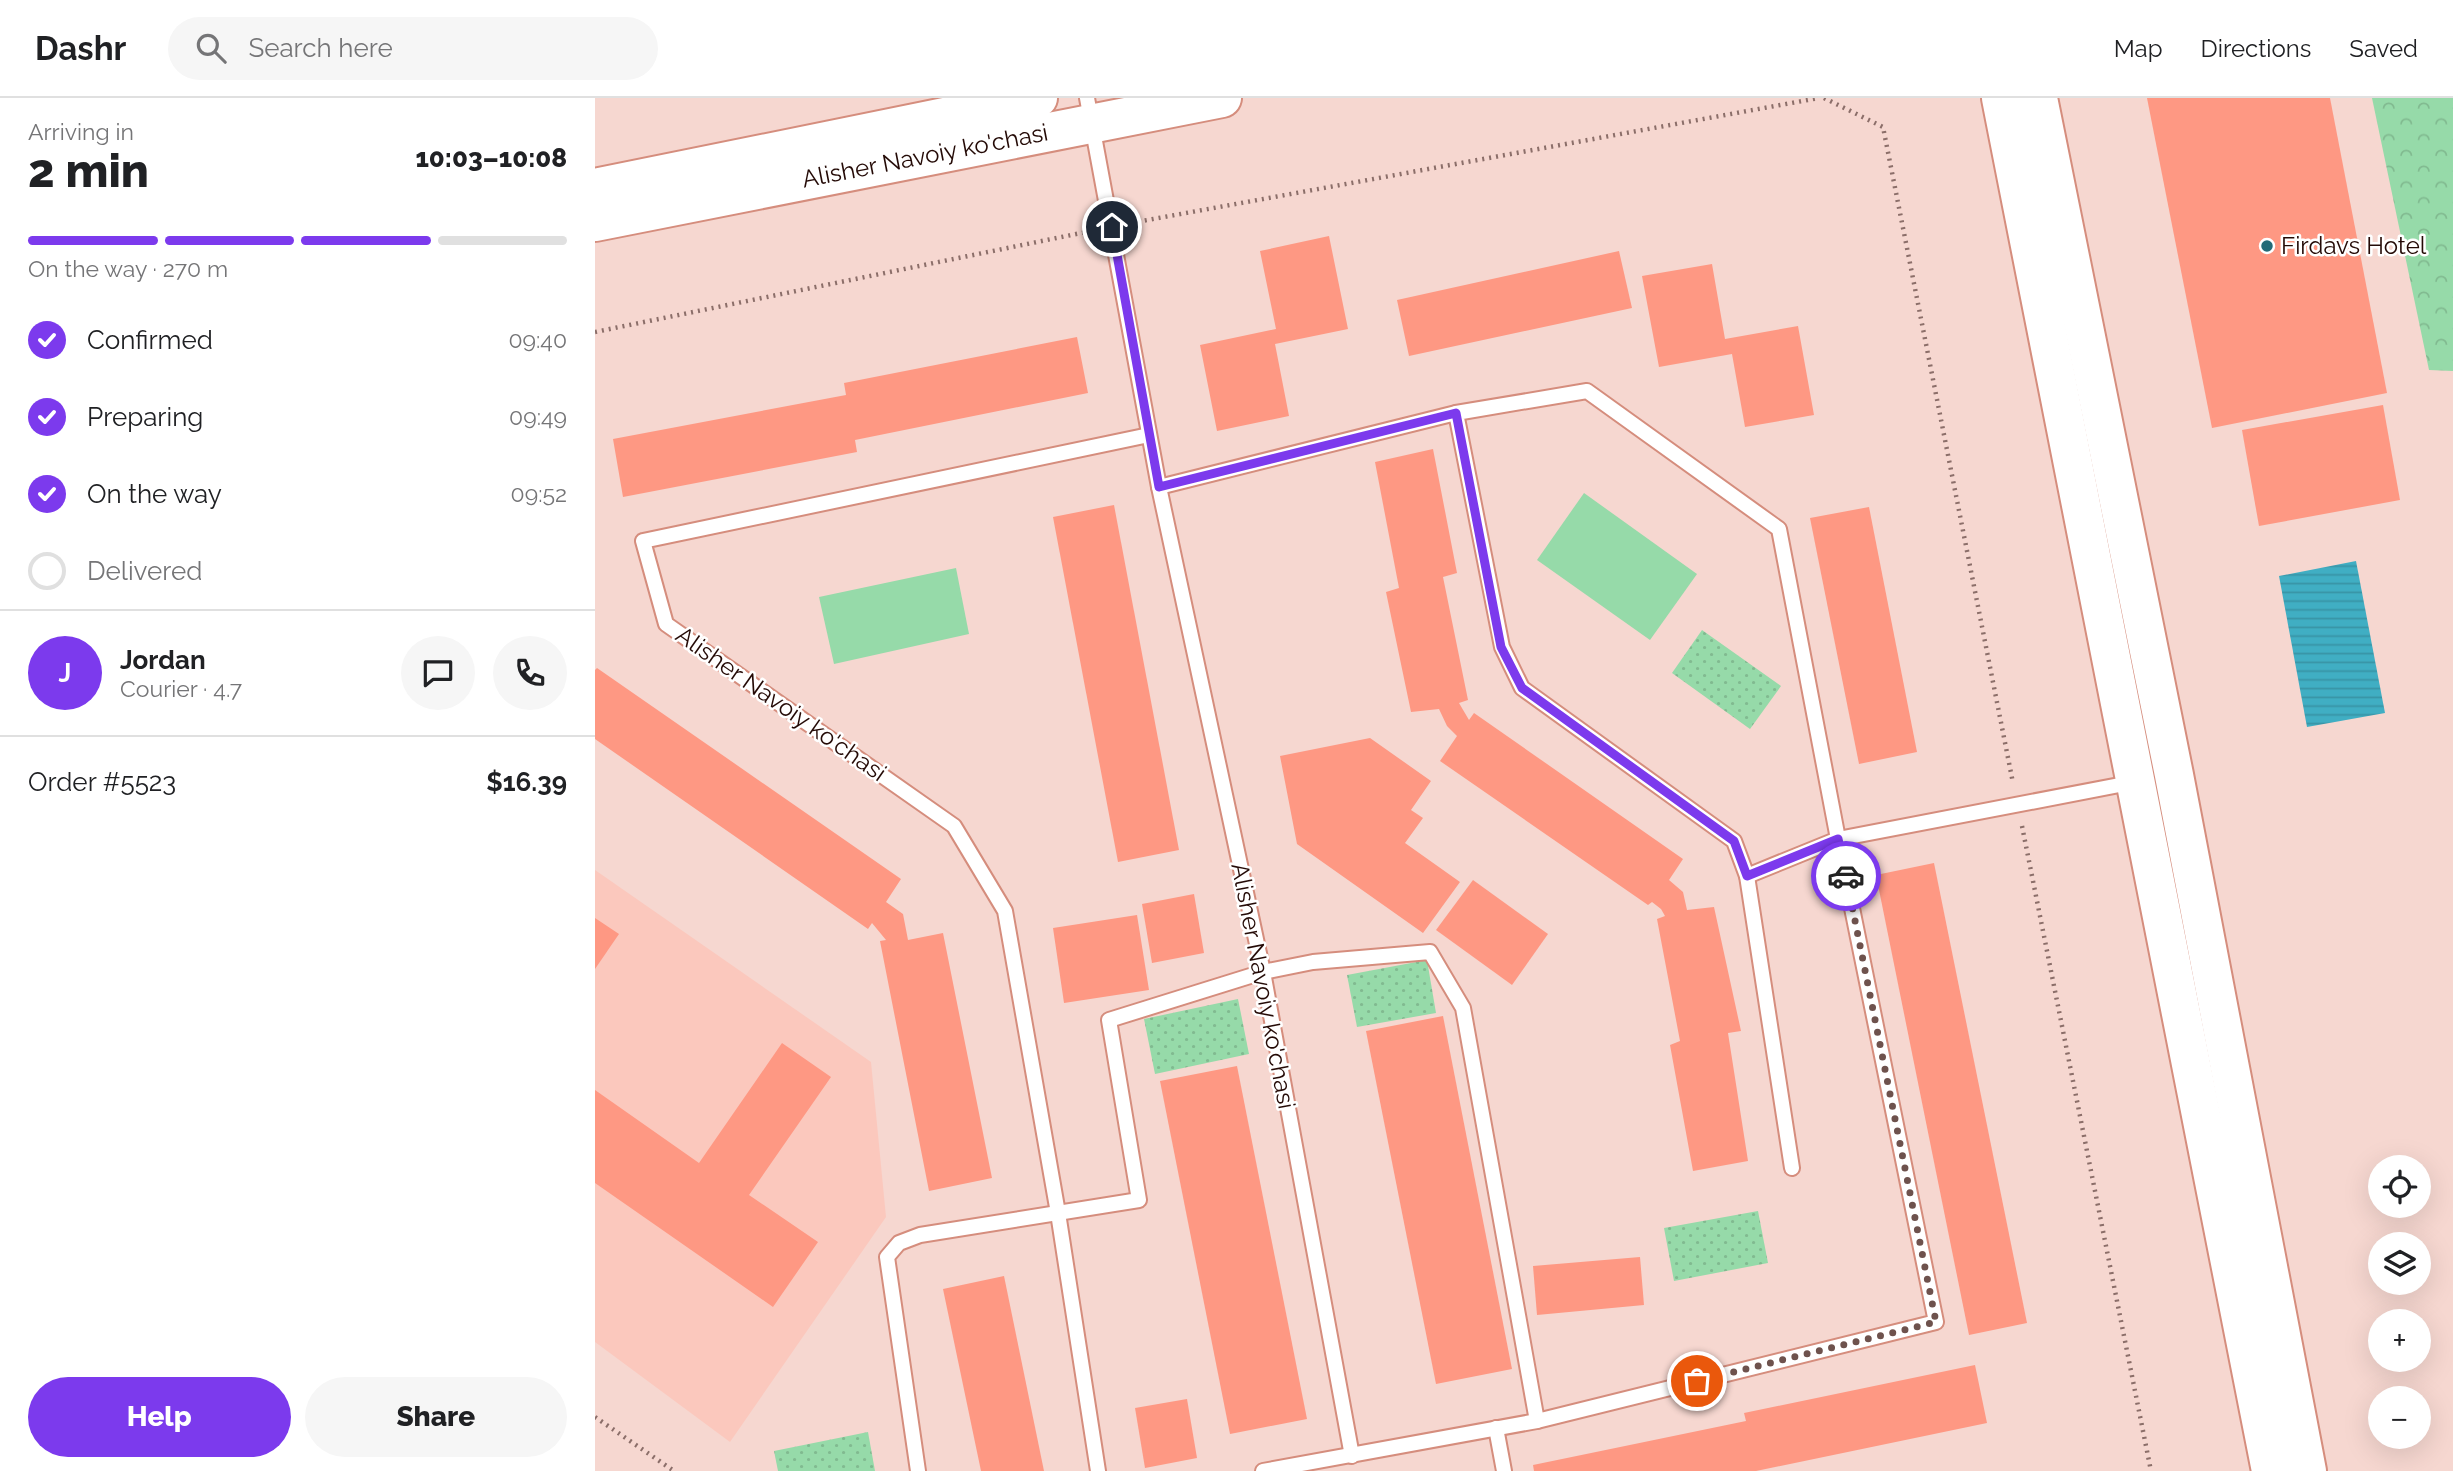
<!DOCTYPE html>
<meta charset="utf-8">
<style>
body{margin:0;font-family:Raleway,sans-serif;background:#f6f6f6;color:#202124;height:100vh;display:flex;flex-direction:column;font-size:26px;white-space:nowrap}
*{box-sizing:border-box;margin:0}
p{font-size:23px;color:#757577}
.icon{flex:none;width:38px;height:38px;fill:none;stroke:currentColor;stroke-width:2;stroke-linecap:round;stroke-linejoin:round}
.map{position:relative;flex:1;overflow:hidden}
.details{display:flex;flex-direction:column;background:#fff;width:595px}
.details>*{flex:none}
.buttons{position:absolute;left:1773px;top:1057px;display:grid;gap:14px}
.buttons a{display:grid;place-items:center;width:63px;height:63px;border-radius:50%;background:#fff;box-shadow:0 7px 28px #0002;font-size:35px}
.pin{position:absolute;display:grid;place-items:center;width:60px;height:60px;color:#fff;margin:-30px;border:4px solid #fff;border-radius:50%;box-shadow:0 2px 7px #0007}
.courier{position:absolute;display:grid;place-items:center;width:70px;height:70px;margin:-35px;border:5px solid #7c3aed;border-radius:50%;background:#fff;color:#222;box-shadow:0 2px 9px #0007}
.headline em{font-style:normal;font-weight:800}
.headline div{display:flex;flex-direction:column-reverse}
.headline{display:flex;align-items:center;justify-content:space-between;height:119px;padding:0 28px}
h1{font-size:46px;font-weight:800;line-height:52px}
.bar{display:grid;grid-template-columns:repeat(4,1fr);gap:10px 7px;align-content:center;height:84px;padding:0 28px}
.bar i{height:9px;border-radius:5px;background:#e0e0e0}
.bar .active{background:#7c3aed}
.bar p{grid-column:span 4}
.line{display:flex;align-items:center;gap:18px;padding:0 28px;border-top:2px solid #e0e0e0}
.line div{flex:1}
.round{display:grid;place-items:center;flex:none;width:74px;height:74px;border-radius:37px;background:#f6f6f6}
ol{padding:0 28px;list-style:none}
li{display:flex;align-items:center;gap:21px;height:77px}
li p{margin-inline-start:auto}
li .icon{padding:7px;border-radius:50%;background:#7c3aed;color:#fff;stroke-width:4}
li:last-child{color:#757577}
li i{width:38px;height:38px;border:4px solid #e0e0e0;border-radius:50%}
.cta{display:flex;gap:14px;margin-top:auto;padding:14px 28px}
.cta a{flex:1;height:80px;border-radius:42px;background:#7c3aed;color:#fff;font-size:28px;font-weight:800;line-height:80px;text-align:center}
.cta a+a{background:#f6f6f6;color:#202124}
header{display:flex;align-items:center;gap:42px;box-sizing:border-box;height:98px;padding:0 35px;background:#fff;border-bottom:2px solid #e0e0e0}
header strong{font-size:33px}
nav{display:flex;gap:38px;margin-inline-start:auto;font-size:24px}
.search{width:490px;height:63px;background:#f6f6f6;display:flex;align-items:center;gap:18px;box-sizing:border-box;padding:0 24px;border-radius:38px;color:#757577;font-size:26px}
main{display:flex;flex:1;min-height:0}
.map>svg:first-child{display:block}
</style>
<header>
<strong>Dashr</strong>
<div class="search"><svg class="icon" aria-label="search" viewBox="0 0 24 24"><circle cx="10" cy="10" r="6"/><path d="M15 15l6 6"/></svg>Search here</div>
<nav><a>Map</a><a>Directions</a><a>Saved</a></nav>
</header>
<main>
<section class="details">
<div class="headline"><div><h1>2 min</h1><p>Arriving in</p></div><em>10:03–10:08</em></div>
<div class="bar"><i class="active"></i><i class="active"></i><i class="active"></i><i></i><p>On the way · 270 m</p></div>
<ol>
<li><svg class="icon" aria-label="check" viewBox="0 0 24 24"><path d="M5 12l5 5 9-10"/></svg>Confirmed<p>09:40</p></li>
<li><svg class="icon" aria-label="check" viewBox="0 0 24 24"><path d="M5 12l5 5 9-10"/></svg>Preparing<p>09:49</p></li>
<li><svg class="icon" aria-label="check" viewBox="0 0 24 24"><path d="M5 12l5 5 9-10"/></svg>On the way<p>09:52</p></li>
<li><i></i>Delivered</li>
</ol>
<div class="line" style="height:126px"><b class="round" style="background:#7c3aed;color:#fff">J</b><div><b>Jordan</b><p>Courier · 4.7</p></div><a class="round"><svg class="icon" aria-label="chat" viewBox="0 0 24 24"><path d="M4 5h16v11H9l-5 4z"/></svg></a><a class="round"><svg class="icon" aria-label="phone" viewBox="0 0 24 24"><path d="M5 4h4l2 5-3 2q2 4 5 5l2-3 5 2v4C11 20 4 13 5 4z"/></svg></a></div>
<div class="line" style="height:91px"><div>Order #5523</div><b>$16.39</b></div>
<div class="cta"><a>Help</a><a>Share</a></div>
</section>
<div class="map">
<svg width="1858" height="1373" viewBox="0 0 1858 1373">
<defs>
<pattern id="forest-crowns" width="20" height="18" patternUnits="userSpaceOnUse" patternTransform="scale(1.75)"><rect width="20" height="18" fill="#96daa9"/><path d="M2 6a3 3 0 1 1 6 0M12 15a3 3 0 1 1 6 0" fill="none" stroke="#81ba90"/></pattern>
<pattern id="park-dots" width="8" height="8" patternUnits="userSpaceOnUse" patternTransform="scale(1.75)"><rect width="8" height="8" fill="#96daa9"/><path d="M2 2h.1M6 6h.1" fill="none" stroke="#81ba90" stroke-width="1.8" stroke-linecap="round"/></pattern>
<pattern id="water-rules" width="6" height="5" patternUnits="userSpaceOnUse" patternTransform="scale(1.75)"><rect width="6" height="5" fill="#40aec3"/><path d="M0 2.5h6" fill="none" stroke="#3894a6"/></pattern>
</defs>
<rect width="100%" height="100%" fill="#f6d7d0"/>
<!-- built -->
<path fill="#fbc8bd" d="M0 772 276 964 291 1119 135 1344 0 1244Z"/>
<!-- forest -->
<path fill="url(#forest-crowns)" d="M1777 0H1858V273L1834 272Z"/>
<!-- park -->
<g fill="url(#park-dots)">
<path d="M1107 532 1186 588 1155 631 1077 575Z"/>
<path d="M832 862 841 915 762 929 752 877Z"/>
<path d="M643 901 654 956 560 976 549 921Z"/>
<path d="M1163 1113 1173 1165 1079 1183 1069 1130Z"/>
<path d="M273 1334 280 1373H183L179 1353Z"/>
</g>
<!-- garden -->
<g fill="#96daa9">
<path d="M989 395 1102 476 1055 542 942 462Z"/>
<path d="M361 470 374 536 239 566 224 499Z"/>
</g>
<!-- water -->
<path fill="url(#water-rules)" d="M1761 463 1790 615 1712 629 1684 478Z"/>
<!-- building -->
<g fill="#fe9883">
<path d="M1552 0H1735L1792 295 1617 330Z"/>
<path d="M734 138 753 231 680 246 694 318 622 333 605 247 681 231 665 153Z"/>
<path d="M1024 153 1037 210 814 258 802 202Z"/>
<path d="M1117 166 1130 241 1203 228 1219 317 1150 329 1137 256 1064 269 1047 178Z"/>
<path d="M482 239 493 295 260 342 262 354 28 399 18 341 251 297 249 285Z"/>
<path d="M1788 307 1805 402 1664 428 1647 332Z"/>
<path d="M838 351 862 475 848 479 873 602 864 605 874 622 879 615 1088 761 1074 782 1088 794 1092 812 1119 809 1146 933 1133 935 1153 1063 1098 1073 1075 947 1085 943 1062 821 1070 818 1066 811 1057 804 1053 807 845 663 862 638 852 628 844 611 816 614 791 494 804 490 780 364Z"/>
<path d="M519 407 584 752 523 764 458 419Z"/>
<path d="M1274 409 1322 654 1264 666 1215 420Z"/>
<path d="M2 570 306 781 291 804 308 816 313 842 348 835 397 1080 334 1093 285 843 291 842 277 825 273 831 0 641V572Z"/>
<path d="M775 640 836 683 816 712 828 720 810 745 865 784 828 835 702 746 685 658Z"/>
<path d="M1339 765 1432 1225 1374 1237 1281 777Z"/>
<path d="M878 782 953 836 917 887 841 832Z"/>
<path d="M599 796 609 855 557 865 547 806Z"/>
<path d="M542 817 554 892 469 905 458 830Z"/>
<path d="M0 820 24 836 0 871Z"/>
<path d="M848 918 917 1271 841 1286 771 933Z"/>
<path d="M187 945 236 979 154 1097 223 1144 178 1209 0 1085V992L104 1065Z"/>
<path d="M642 968 712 1321 635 1336 565 983Z"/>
<path d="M1045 1159 1049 1207 942 1217 938 1168Z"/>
<path d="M409 1178 449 1373H386L348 1191Z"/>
<path d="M1380 1267 1392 1325 1161 1373H939L938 1367 1151 1323 1149 1315Z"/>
<path d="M592 1301 602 1360 550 1370 540 1310Z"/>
</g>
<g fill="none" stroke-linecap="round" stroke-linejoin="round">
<!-- service casing -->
<g stroke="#d58d7d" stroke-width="18">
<g id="service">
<path d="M492 0 564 389 668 874 757 1358"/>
<path d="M564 389 861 315"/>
<path d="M1152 778 1243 741 1540 684"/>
<path d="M901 1330 909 1373"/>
<path d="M323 1373 292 1159 304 1145 325 1137 544 1102 514 922 668 874 718 864 835 854 868 910 942 1323"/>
<path d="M503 1373 463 1115 410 813 359 728 71 526 48 443 554 337"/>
<path d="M668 1373 942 1323 1341 1224 1243 741 1184 431 992 293 861 315 907 549 927 590 1139 743 1152 778 1197 1070"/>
</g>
</g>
<!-- secondary casing -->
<g stroke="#d58d7d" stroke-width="42">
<g id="secondary">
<path d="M1406 0 1676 1373"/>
<path d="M1443 0 1579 677 1712 1373"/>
<path d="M0 90 443 0"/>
<path d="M0 124 627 0"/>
</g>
</g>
<!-- path -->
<g stroke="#8b6e69" stroke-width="4.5" stroke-dasharray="2 5" stroke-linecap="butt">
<path d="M1229 0 1288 29 1418 685"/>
<path d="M536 125 1224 0"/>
<path d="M0 234 496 133"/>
<path d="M1427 728 1556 1373"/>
<path d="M0 1319 79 1373"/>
</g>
<!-- service -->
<use href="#service" stroke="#fff" stroke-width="14"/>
<!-- secondary -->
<use href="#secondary" stroke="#fff" stroke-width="38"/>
</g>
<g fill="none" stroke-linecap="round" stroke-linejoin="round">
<!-- done -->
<path stroke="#6e524d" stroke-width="7" stroke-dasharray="0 12.6" d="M1102 1283 1341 1224 1251 778"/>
<!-- route -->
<path stroke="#7c3aed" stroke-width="9" d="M517 129 564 389 861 315 906 549 927 590 1139 743 1152 778 1243 741 1251 778"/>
</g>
<!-- markers -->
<circle fill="#226a77" stroke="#fff" stroke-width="2.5" cx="1672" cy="148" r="7"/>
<g text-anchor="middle" stroke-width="5" stroke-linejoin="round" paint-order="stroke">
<!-- street labels -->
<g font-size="24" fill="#240a06" stroke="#fff">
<text transform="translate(330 58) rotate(-11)" y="8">Alisher Navoiy ko'chasi</text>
<text transform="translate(186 606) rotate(35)" y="8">Alisher Navoiy ko'chasi</text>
<text transform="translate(668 888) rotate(79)" y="8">Alisher Navoiy ko'chasi</text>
</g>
<!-- poi labels -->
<g font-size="24" fill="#240a06" stroke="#fff" text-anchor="start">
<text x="1686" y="156">Firdavs Hotel</text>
</g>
</g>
</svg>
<div class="buttons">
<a><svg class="icon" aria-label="locate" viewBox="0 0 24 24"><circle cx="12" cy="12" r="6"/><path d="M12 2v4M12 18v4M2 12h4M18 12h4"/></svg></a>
<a><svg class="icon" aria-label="layers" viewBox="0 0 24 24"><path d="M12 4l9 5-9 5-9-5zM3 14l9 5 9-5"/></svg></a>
<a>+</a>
<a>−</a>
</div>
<div class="pin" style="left:1102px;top:1283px;background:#ea580c"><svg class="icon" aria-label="bag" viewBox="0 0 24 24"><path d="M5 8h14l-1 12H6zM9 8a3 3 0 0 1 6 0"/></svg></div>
<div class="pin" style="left:517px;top:129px;background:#1f2937"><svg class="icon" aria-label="home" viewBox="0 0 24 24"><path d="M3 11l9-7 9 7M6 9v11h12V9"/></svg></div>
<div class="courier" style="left:1251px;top:778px"><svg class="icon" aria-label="car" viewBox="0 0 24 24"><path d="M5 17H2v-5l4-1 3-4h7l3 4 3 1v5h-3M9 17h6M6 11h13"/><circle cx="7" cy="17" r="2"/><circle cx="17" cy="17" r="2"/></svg></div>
</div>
</main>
